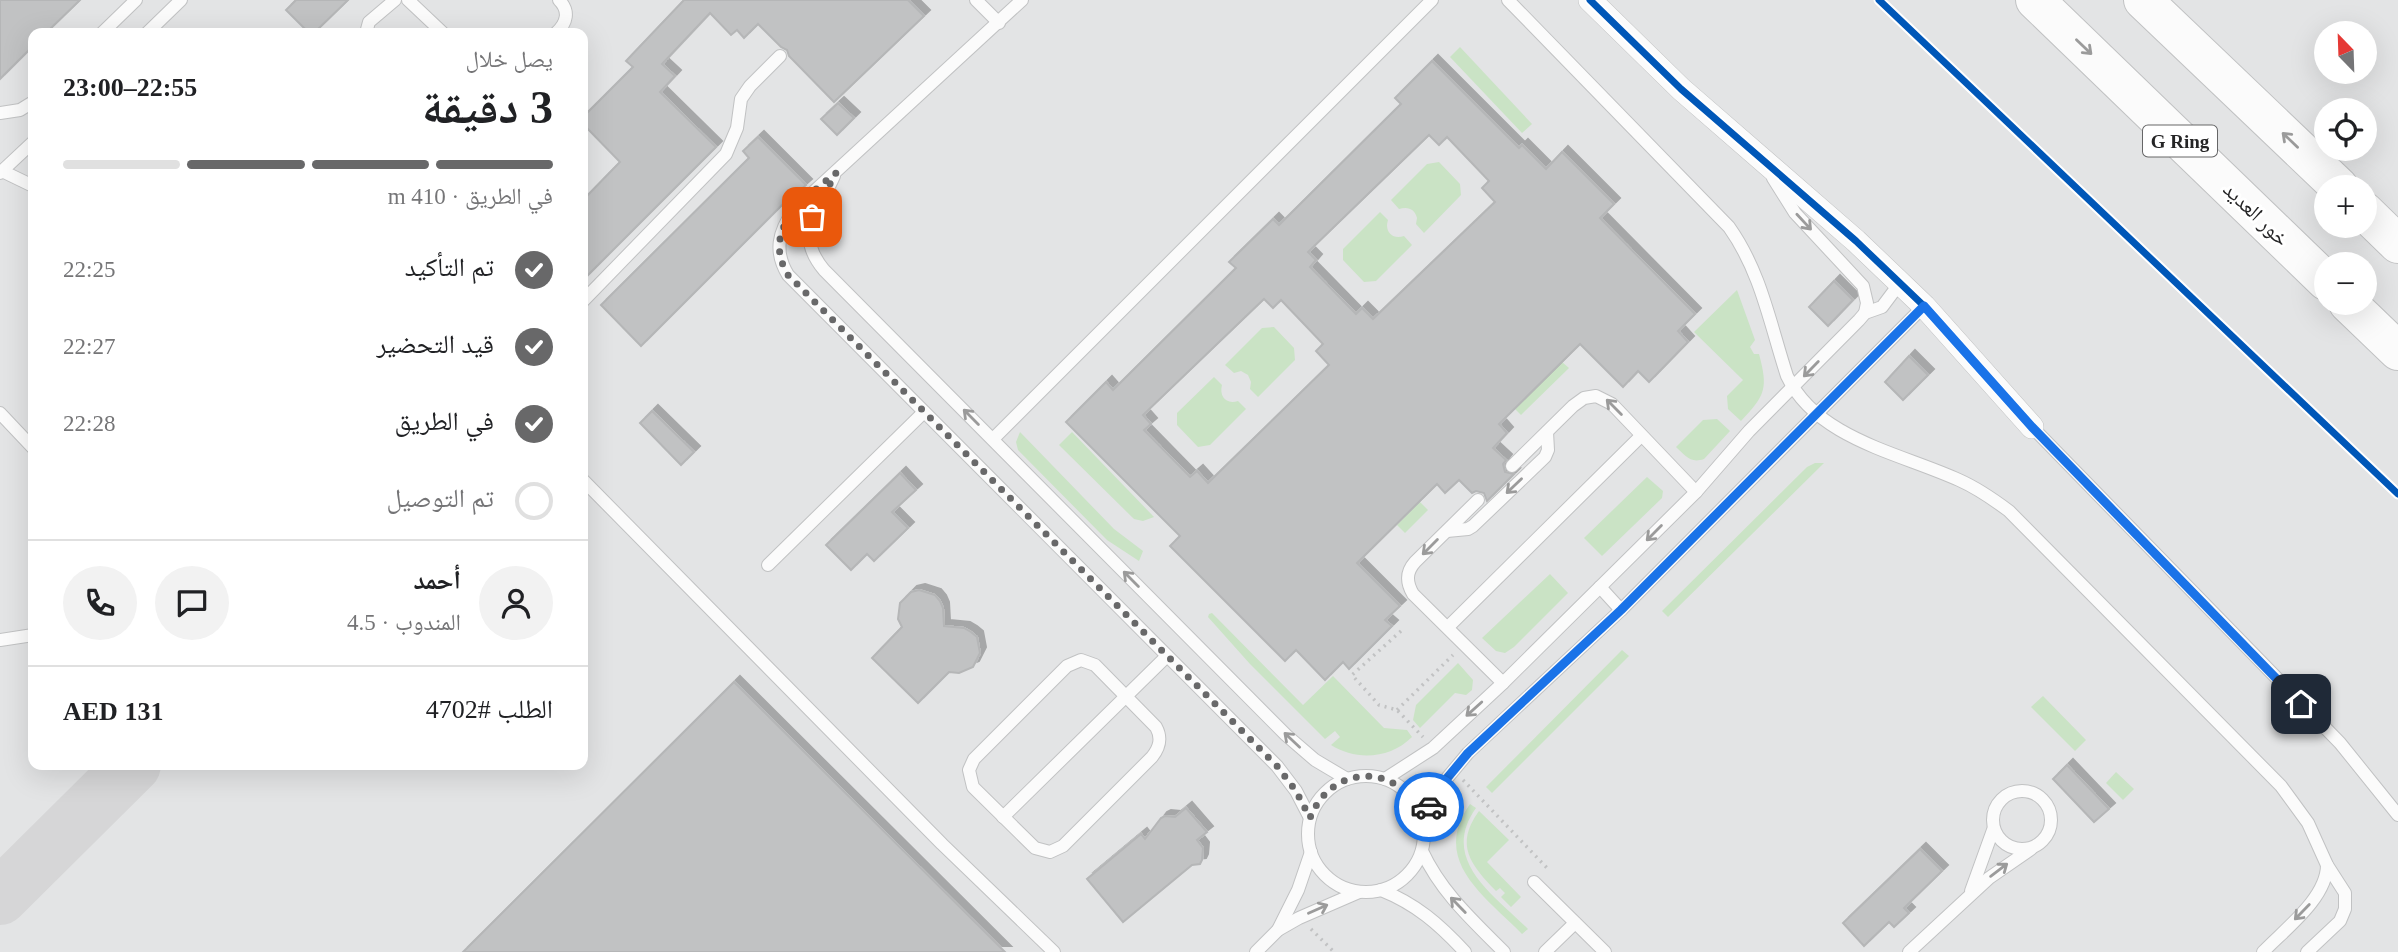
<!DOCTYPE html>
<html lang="ar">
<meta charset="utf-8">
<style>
body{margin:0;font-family:"Times New Roman","Noto Naskh Arabic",serif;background:#f2f2f2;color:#202124;direction:rtl;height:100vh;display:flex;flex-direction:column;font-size:26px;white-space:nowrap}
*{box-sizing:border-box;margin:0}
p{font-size:23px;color:#757577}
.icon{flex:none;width:38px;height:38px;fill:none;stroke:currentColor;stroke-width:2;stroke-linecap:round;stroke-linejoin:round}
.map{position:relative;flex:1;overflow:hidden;direction:ltr}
.sheet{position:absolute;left:28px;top:28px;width:560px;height:742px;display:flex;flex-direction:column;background:#fff;border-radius:14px;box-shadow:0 7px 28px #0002;direction:rtl}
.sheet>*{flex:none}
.needle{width:46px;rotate:337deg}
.tools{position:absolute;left:2314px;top:21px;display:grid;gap:14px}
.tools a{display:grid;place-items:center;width:63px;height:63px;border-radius:50%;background:#fff;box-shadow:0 7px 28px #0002;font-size:35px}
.pin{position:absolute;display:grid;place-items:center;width:60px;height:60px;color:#fff;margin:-30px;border-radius:14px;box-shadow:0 4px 10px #0006}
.courier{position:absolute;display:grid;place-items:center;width:70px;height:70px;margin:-35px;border:5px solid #1a73e8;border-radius:50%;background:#fff;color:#222;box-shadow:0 2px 9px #0007}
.summary em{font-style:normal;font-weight:800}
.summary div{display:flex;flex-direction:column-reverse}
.summary{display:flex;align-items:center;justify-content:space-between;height:119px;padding:0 35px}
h1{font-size:46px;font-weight:800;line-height:52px}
.bar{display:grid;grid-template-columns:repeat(4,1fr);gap:10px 7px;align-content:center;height:84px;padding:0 35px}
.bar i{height:9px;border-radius:5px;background:#e0e0e0}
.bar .on{background:#686869}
.bar p{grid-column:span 4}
.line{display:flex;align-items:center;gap:18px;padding:0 35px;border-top:2px solid #e0e0e0}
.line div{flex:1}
.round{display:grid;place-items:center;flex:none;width:74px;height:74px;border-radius:37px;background:#f2f2f2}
ol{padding:0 35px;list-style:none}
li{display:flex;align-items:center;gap:21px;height:77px}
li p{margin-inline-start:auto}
li .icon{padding:7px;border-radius:50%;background:#686869;color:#fff;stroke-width:4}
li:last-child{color:#757577}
li i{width:38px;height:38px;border:4px solid #e0e0e0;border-radius:50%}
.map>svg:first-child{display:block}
</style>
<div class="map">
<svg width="2398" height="952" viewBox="0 0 2398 952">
<defs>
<filter id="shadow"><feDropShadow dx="6" dy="-6" stdDeviation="0" flood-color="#0004"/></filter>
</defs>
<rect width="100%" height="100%" fill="#e3e4e5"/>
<!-- green -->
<g fill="#cae3c5">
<path d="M1460 47 1532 124 1522 133 1450 57Z"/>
<path d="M1439 162 1460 184 1461 195 1424 233 1416 224 1417 218C1415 209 1408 206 1399 209L1391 200 1427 164Z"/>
<path d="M1380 212 1388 220C1384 232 1393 240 1404 236L1412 245 1376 281 1364 282 1343 260V249Z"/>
<path d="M1737 290 1755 340 1750 347 1754 354H1759C1768 388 1766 395 1741 421L1728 409 1727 396 1743 380 1694 332Z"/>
<path d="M1274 327 1294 348 1295 360 1258 397 1250 389 1251 382 1248 375 1241 371 1234 373 1225 365 1262 328Z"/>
<path d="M1562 362 1569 368 1521 415 1515 409Z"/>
<path d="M1214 377 1222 385C1219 396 1226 405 1238 401L1246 409 1210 445 1198 447 1177 425V413Z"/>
<path d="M1717 419 1730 431 1704 459C1690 464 1685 455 1676 447L1703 420Z"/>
<path d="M1020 432 1114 529 1143 551 1139 561 1107 540 1018 450 1016 442Z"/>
<path d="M1072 432 1154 517 1143 521 1134 519 1059 445Z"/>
<path d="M1815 463H1824L1668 617 1662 611 1807 467Z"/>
<path d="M1647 477 1663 491 1662 498 1602 556 1584 538Z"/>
<path d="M1420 502 1428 510 1405 533 1397 525Z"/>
<path d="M1550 574 1568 593 1514 647 1505 653 1496 651 1482 638Z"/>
<path d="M1212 613 1303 705 1333 676 1384 728 1407 730 1412 737C1390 759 1356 761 1331 745L1340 737 1335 731 1325 739 1250 664 1208 617 1209 614Z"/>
<path d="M1622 650 1629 656 1492 793 1486 787Z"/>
<path d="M1458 663 1473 680 1472 690 1466 695 1455 693 1420 728 1413 720 1416 705Z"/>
<path d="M2043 696 2086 740 2075 751 2031 707Z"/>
<path d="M2116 772 2134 789 2123 800 2106 783Z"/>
<path d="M1470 804 1476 808C1439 860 1494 895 1528 929L1522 934C1485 896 1430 861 1470 804Z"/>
<path d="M1479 811 1509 840 1487 862 1521 897 1511 907 1501 897 1505 893 1500 888 1496 891C1471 865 1454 845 1479 811Z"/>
</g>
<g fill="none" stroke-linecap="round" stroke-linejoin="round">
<!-- taxiway -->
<path stroke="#d6d6d7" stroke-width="56" d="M0 897 133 765"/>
</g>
<!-- building -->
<g fill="#c1c2c3" stroke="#b5b6b7" stroke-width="2" fill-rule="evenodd" filter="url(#shadow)">
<path d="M0 0H80L46 33H33V46L0 79Z"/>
<path d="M296 0H348L314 33H309L286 10Z"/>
<path d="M684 0H908L924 16 834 102 789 56 787 50 781 47 758 24 744 38 737 30 731 35 710 13 662 64 675 76 660 92 716 147 583 280V200L620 162 583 124V117L633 67 626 61Z"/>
<path d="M1432 61 1519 148 1522 145 1546 169 1562 152 1614 204 1600 218 1695 314 1678 331 1688 342 1649 382 1638 371 1623 387 1580 344 1499 424 1507 433 1493 448 1506 460 1503 464 1505 472 1514 474 1487 501 1484 493 1476 491 1472 493 1459 480 1445 493 1437 484 1357 563 1400 606 1385 620 1392 626 1349 669 1343 662 1325 680 1296 650 1285 661 1170 546 1180 536 1066 422 1106 382 1113 390 1236 268 1229 262 1273 219 1279 225 1401 104 1395 98ZM1429 135 1439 145 1447 137 1489 181 1482 188 1495 202 1373 319 1362 308 1356 314 1310 267 1316 260 1308 252ZM1264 299 1273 308 1281 300 1323 344 1316 351 1329 365 1208 483 1197 471 1190 477 1144 430 1151 424 1143 415Z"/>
<path d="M838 103 854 118 837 135 821 119Z"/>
<path d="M758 137 806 185 791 198 790 197 641 346 601 305 749 158 743 151Z"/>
<path d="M1834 281 1853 300 1828 326 1809 307Z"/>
<path d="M1909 356 1928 375 1903 400 1885 382Z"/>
<path d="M652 411 694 452 681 465 640 423Z"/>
<path d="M900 473 916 490 892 512 908 528 874 561 867 554 851 570 826 545Z"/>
<path d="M919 590 935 595 940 601 943 608 944 626 964 628 971 632 977 637 980 653 973 667 959 673 949 672 918 703 872 658 902 627 898 619 900 603 911 592Z"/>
<path d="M734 682 1005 952H463Z"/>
<path d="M2067 765 2109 809 2094 822 2053 779Z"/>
<path d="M1186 808 1207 832 1197 840 1203 848 1202 860 1200 864 1192 865 1123 922 1087 879 1141 834 1145 839 1161 818 1165 816 1175 817Z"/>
<path d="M1920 849 1942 871 1904 908 1909 913 1894 927 1889 922 1864 946 1843 923Z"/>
</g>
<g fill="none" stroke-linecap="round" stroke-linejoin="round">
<!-- service casing -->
<g stroke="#c1c2c3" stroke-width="14">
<g id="service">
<path d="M408 0 443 33"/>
<path d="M976 0 999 23"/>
<path d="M1022 0 794 210C778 232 774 252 788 275L1277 766 1296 791 1310 818"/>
<path d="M1508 0 1729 227C1761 272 1770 324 1787 376 1817 439 1900 453 1959 480 1977 488 1993 499 2009 511L2281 786 2308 823 2327 865 2345 893V909L2340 921 2307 952"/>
<path d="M102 33 136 0"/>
<path d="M147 33 181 0"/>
<path d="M366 33 369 22 395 0"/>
<path d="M556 33C567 23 570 11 559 0"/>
<path d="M0 113 20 110 33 102"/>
<path d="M2 171 33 186"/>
<path d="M0 173 33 142"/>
<path d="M834 176C819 211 793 233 824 270L1286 735 1315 760 1347 779"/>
<path d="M1773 178 1795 213 1863 286 1867 303 1865 313"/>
<path d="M583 301 726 154 737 128 741 99 750 86 780 56"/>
<path d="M0 413 33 448"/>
<path d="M2032 427 2340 743 2398 815"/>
<path d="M993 439 1432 0"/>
<path d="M1512 466 1573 406 1584 398 1596 396 1612 404 1696 492"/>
<path d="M583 480 942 844 1054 952"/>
<path d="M1478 500 1415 562C1406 572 1406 582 1413 594L1503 683"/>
<path d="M1447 531 1468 529 1473 526 1545 457 1548 450 1547 432"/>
<path d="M768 565 924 412"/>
<path d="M1600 587 1621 610"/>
<path d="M1448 627 1641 436"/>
<path d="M0 640 33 635"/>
<path d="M1081 660 1095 665 1156 727C1162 738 1160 747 1152 757L1063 846 1050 852 1035 848 973 787 969 770 974 759 1067 666Z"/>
<circle cx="1366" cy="834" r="58"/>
<path d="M1385 779 1433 748 1503 683 1696 492 1749 431 1859 320 1865 313 1882 307 1900 283"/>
<circle cx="2022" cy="820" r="29"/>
<path d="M1003 817 1167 656"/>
<path d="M1423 820 1443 783 1468 753 1621 610 1924 306"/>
<path d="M1422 851C1441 892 1472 920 1504 952"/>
<path d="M1534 882 1605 952"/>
<path d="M1381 890C1416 904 1439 924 1465 952"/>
<path d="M1971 891 1993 830"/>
<path d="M1278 930 1298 890 1311 852"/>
<path d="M1256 952 1278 930 1299 918 1359 892"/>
<path d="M1545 952 1575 923"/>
<path d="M1909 952 1989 878 2031 849"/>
<path d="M2263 952C2285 929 2327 898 2327 865"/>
</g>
</g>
<!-- minor casing -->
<g stroke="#c1c2c3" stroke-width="24">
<path id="minor" d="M1590 0 1681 89 1856 241 1924 306 2032 427"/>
</g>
<!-- motorway casing -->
<g stroke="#c1c2c3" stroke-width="40">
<g id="motorway">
<path d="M2035 0 2326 281"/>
<path d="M2143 0 2339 187"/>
<path d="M2364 211 2398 244"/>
<path d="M2348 303 2398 351"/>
</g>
</g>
<!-- path -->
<g stroke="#c1c2c3" stroke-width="3.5" stroke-dasharray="2 5" stroke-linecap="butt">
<path d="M1401 631 1352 675 1379 705 1397 710 1423 737"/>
<path d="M1397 710 1453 655"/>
<path d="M1463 780 1548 869 1546 871"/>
<path d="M1311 929 1334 952"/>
</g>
<!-- service -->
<use href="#service" stroke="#fbfbfb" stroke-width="12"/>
<!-- minor -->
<use href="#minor" stroke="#fbfbfb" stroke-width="23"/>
<!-- motorway -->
<use href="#motorway" stroke="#fbfbfb" stroke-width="38"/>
<!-- cycleway casing -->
<g stroke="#fff" stroke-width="11">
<g id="cycleway">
<path d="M1590 0 1681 89 1856 241 1924 306 2032 427"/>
<path d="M1879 0 2398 494"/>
</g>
</g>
<!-- cycleway -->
<use href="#cycleway" stroke="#0057b8" stroke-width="7"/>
</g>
<!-- one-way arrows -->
<defs><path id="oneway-shaft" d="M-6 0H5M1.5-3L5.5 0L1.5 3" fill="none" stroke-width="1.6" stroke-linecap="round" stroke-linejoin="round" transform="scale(1.75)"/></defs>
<g stroke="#9b9b9b">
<use href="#oneway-shaft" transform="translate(2084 47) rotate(44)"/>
<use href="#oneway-shaft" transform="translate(2290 140) rotate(-136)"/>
<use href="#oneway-shaft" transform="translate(1804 222) rotate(47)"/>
<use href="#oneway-shaft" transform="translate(1811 369) rotate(134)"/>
<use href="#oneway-shaft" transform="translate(1614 407) rotate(-135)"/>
<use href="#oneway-shaft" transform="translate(971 417) rotate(-135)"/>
<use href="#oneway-shaft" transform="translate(1514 486) rotate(136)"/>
<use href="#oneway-shaft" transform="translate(1654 533) rotate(135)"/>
<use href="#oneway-shaft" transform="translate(1430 547) rotate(135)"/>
<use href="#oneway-shaft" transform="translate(1131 579) rotate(-135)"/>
<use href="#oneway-shaft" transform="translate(1474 709) rotate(138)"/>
<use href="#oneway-shaft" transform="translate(1292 740) rotate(-137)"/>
<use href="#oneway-shaft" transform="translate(1999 870) rotate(-37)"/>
<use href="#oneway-shaft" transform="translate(1458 905) rotate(-134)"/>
<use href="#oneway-shaft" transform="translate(1318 909) rotate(-24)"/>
<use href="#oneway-shaft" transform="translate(2302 912) rotate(134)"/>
</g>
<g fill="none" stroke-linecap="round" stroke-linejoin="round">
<!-- done -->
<path stroke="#686869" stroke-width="7" stroke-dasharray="0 12.6" d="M812 217 836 173C803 199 761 230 788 275L1277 766 1296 791 1310 818C1332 762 1402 762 1423 820L1429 807"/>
<!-- route -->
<path stroke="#1a73e8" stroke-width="9" d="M1429 807 1443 783 1468 753 1621 610 1924 306 2032 427 2301 704"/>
</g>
<g text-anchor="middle" stroke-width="6" stroke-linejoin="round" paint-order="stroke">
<!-- shield labels -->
<rect fill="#fff" stroke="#666667" stroke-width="2" x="2143" y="125.5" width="74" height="31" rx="5"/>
<g font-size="19" font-weight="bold" fill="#252526">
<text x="2180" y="148">G Ring</text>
</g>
<!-- street labels -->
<g font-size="21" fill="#252526" stroke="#fff">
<text transform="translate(2256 214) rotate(44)" y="7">خور العديد</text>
</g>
</g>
</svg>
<div class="tools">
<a><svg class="needle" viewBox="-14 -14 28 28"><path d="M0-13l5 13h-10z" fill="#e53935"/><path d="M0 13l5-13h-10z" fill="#757577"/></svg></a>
<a><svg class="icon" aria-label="locate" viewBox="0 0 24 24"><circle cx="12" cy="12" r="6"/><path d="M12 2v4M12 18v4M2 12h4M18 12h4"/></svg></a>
<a>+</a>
<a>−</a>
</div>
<div class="pin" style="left:812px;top:217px;background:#ea580c"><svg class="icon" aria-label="bag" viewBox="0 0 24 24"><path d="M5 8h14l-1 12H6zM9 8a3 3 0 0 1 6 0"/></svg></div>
<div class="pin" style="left:2301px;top:704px;background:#1f2937"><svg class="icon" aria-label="home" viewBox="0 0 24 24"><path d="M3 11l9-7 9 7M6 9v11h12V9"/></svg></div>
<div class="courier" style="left:1429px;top:807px"><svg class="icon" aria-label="car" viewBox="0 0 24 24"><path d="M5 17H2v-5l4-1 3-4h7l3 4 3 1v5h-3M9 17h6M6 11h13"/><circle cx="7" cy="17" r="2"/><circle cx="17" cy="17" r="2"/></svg></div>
<section class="sheet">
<div class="summary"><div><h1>3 دقيقة</h1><p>يصل خلال</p></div><em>22:55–23:00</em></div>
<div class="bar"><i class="on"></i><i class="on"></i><i class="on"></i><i></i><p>في الطريق · 410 m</p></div>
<ol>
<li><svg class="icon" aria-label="check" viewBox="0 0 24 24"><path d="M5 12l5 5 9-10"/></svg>تم التأكيد<p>22:25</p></li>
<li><svg class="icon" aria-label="check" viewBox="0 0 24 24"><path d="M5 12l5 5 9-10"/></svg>قيد التحضير<p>22:27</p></li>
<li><svg class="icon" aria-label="check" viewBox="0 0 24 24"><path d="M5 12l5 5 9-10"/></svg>في الطريق<p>22:28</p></li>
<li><i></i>تم التوصيل</li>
</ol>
<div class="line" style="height:126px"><a class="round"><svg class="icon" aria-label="person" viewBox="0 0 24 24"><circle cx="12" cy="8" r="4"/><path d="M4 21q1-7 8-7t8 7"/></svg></a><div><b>أحمد</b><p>المندوب · 4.5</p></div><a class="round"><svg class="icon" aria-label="chat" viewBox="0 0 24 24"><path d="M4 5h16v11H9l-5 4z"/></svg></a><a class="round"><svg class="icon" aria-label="phone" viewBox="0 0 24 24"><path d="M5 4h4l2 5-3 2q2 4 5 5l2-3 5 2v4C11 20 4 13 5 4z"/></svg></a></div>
<div class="line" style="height:91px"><div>الطلب #4702</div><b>AED 131</b></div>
</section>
</div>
